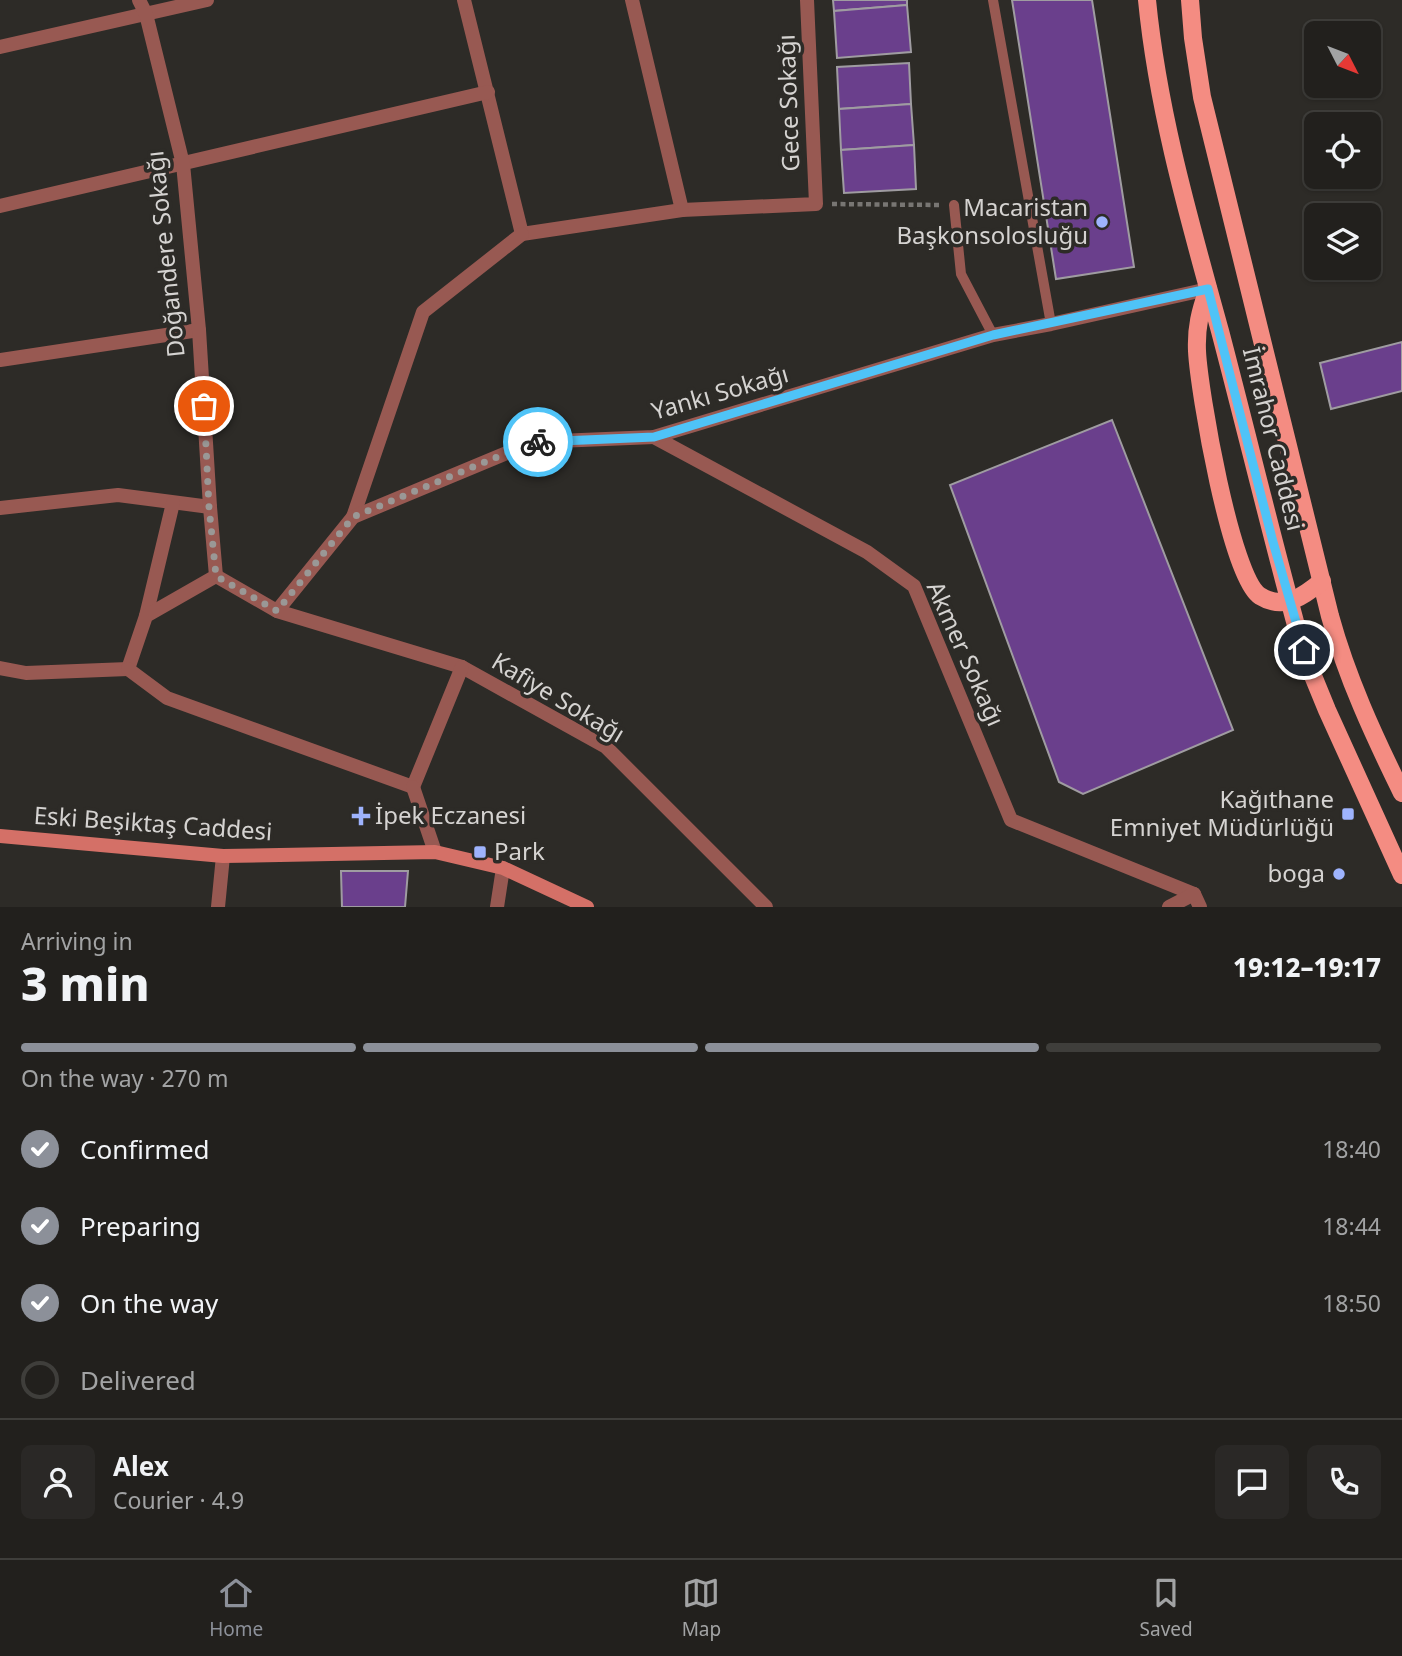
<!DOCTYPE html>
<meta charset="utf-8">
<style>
body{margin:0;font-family:"Noto Sans",sans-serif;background:#2a2826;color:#f1f3f6;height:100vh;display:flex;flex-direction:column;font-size:26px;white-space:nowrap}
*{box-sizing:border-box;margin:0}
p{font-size:23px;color:#a2a3a4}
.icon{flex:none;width:38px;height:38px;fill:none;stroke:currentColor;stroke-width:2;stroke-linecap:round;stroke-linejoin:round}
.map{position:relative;height:907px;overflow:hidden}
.sheet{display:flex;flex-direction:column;background:#22201d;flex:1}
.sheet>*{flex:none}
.needle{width:46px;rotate:132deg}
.controls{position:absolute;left:1304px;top:21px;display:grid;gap:14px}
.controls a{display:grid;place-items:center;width:77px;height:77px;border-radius:10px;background:#22201d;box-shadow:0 2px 5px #0004,0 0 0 2px #3f3e3b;font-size:35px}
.pin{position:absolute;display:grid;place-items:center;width:60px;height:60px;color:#fff;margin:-30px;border:4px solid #fff;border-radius:50%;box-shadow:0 2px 7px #0007}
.courier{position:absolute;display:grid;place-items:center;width:70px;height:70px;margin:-35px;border:5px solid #4fc3f7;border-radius:50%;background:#fff;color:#222;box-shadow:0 2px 9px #0007}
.head em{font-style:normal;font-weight:800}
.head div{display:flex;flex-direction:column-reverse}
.head{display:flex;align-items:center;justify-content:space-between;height:119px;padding:0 21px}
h1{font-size:46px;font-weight:800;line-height:52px}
.bar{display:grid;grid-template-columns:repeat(4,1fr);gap:10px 7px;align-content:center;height:84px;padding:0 21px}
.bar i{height:9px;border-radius:5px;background:#3f3e3b}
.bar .selected{background:#8c9099}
.bar p{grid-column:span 4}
.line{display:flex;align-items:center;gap:18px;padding:0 21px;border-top:2px solid #3f3e3b}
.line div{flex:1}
.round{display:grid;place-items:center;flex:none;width:74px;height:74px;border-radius:10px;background:#2a2826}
ol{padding:0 21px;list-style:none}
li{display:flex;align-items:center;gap:21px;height:77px}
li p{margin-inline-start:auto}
li .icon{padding:7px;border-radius:50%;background:#8c9099;color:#fff;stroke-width:4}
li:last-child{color:#a2a3a4}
li i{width:38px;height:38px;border:4px solid #3f3e3b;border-radius:50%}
.tabs{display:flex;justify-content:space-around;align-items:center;height:98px;border-top:2px solid #3f3e3b;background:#22201d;font-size:19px;color:#a2a3a4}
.tabs a{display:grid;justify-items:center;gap:4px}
.tabs .selected{color:#8c9099}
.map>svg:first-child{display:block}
</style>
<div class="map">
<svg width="1402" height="907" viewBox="0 0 1402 907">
<rect width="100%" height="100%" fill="#2d2b27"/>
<!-- building -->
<g fill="#6a3f8c" stroke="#9f9ca1" stroke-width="2">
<path d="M833 0H907V5L834 11Z"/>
<path d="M1012 0H1092L1134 267 1056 279Z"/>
<path d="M907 5 911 52 837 58 834 11Z"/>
<path d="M909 63 911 104 839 109 837 67Z"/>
<path d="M911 104 914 145 841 150 839 109Z"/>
<path d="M914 145 916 189 844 193 841 150Z"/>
<path d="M1402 342V391L1331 409 1320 363Z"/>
<path d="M1112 420 1233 730 1083 794 1059 782 950 485Z"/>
<path d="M341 871H408L405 907H342Z"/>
</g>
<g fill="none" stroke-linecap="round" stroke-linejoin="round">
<!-- path -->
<path stroke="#787673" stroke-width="4.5" stroke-dasharray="5 3.5" stroke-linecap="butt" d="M832 204 939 205"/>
<!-- lane -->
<g stroke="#985952" stroke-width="10">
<path d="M993 0 1051 324"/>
<path d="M954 205 961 274 993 335"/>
</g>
<!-- street -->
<g stroke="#985952" stroke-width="14">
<path d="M464 0 522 234 682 210 816 204 807 0"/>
<path d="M632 0 682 210"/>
<path d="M0 47 207 0"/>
<path d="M0 206 488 92"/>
<path d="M0 360 199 330"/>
<path d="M654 437 867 552 914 586 1011 820 1194 894 1200 907"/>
<path d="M0 508 118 495 210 507"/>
<path d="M353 517 423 312 522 234"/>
<path d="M216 576 277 611 353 517 533 442 654 437 993 335 1051 324 1208 289"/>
<path d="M277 611 462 667 606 747 766 907"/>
<path d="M146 616 173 503"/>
<path d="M0 668 26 673 128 669"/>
<path d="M128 669 146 616 216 576 210 507 199 330 183 164 146 14 139 0"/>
<path d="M128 669 167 698 413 787 462 667"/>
<path d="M413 787 435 852"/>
<path d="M218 907 223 856"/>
<path d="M497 907 503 868"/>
<path d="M1169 907 1194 894"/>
</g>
<!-- secondary -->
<path stroke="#d47067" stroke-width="14" d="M0 836 223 856 435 852 503 868 587 907"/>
<!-- primary -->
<g stroke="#f48c82" stroke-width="18">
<path d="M1147 0C1158 113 1190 222 1220 331 1246 430 1270 530 1297 629L1311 671 1327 710 1402 875"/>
<path d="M1190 0 1193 38 1202 97 1330 616C1347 678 1374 736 1402 793"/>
<path d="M1208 289C1200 312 1196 327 1197 351 1199 391 1231 578 1260 596 1284 611 1304 596 1322 581"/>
</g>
</g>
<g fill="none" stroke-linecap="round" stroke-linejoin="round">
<!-- done -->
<path stroke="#9a9896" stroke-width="7" stroke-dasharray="0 12.6" d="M204 406 209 507 216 576 277 611 353 517 533 442H538"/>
<!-- route -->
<path stroke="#4fc3f7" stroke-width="9" d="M538 442 654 437 993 335 1208 289 1273 542 1304 650"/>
</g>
<!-- markers -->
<g fill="#9eb3fd" stroke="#2d2b27" stroke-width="2.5">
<circle cx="1102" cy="222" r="7"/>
<rect x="1341" y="807" width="14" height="14" rx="3.5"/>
<path d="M357.5 805.5h7v7h7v7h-7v7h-7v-7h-7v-7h7z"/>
<rect x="473" y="845" width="14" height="14" rx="3.5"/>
<circle cx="1339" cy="874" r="7"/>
</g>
<g text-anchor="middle" stroke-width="7" stroke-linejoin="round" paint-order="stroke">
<!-- street labels -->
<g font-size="24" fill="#d5d3d1" stroke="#2d2b27">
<text transform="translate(789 103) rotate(-92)" y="8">Gece Sokağı</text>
<text transform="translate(166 254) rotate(-96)" y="8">Doğandere Sokağı</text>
<text transform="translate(720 393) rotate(-16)" y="8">Yankı Sokağı</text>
<text transform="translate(1273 439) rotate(76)" y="8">İmrahor Caddesi</text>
<text transform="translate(965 654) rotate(66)" y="8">Akmer Sokağı</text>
<text transform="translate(558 698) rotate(31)" y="8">Kafiye Sokağı</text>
<text transform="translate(153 824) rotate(4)" y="8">Eski Beşiktaş Caddesi</text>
</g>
<!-- poi labels -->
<g font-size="24" fill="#d5d3d1" stroke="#2d2b27" text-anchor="end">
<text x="1088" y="216">Macaristan<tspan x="1088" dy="28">Başkonsolosluğu</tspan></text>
<text x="1334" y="808">Kağıthane<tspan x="1334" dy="28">Emniyet Müdürlüğü</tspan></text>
<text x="375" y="824" text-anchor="start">İpek Eczanesi</text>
<text x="494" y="860" text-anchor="start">Park</text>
<text x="1325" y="882">boga</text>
</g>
</g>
</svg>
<div class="controls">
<a><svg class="needle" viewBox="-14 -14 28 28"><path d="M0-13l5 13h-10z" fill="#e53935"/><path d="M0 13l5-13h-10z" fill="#a2a3a4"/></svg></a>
<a><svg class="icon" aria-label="locate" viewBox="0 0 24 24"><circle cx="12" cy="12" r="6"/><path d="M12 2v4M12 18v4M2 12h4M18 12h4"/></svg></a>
<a><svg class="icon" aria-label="layers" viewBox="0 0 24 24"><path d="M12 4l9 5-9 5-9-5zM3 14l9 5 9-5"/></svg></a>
</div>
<div class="pin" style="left:204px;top:406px;background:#ea580c"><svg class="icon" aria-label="bag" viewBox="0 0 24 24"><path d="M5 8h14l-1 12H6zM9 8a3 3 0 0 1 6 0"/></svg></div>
<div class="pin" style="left:1304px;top:650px;background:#1f2937"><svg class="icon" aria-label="home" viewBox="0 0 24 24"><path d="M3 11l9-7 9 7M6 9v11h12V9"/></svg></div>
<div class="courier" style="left:538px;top:442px"><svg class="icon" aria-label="bike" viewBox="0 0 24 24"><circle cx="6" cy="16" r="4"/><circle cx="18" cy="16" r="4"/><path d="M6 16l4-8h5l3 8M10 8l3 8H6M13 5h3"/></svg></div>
</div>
<section class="sheet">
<div class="head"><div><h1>3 min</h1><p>Arriving in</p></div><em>19:12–19:17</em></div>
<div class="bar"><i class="selected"></i><i class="selected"></i><i class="selected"></i><i></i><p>On the way · 270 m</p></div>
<ol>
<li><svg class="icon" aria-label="check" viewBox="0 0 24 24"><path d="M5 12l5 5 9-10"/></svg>Confirmed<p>18:40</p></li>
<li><svg class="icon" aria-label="check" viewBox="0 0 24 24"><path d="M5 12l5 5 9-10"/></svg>Preparing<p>18:44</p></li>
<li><svg class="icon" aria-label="check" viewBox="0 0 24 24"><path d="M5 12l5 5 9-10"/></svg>On the way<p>18:50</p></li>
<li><i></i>Delivered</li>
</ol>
<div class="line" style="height:126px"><a class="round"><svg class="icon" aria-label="person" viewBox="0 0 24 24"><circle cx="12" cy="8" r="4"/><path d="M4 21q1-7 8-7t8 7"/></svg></a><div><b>Alex</b><p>Courier · 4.9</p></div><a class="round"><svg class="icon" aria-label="chat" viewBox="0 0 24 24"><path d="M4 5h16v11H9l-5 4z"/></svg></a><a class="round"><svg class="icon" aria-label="phone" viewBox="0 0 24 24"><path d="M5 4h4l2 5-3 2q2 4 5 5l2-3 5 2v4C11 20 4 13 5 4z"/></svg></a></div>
</section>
<nav class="tabs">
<a class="selected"><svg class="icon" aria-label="home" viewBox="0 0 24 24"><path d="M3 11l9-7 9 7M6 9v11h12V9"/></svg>Home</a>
<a><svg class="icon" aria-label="map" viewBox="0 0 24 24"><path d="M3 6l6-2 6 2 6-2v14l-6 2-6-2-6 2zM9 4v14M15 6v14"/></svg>Map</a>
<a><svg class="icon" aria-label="saved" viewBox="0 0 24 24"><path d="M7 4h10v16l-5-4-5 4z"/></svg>Saved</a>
</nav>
